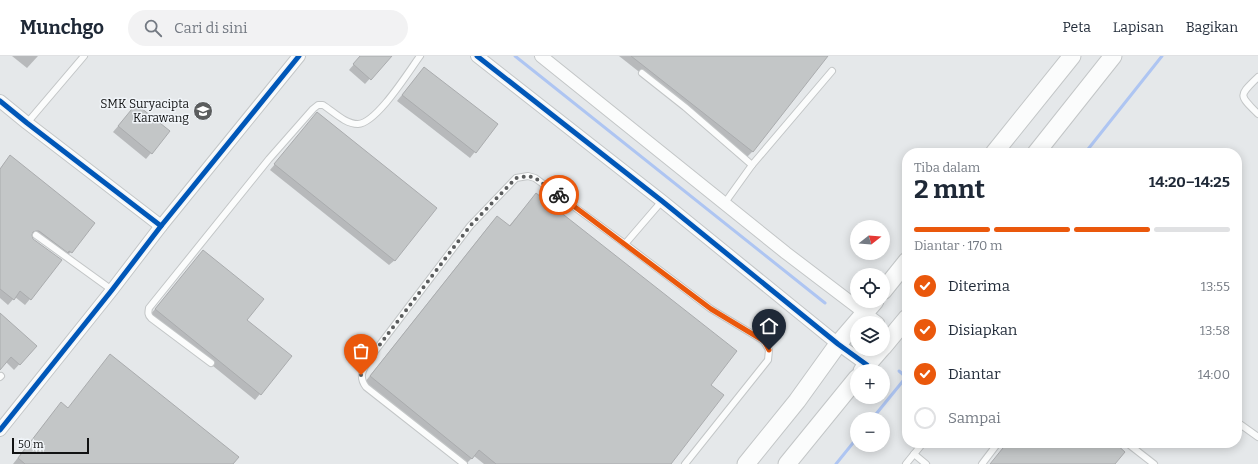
<!DOCTYPE html>
<html lang="id">
<meta charset="utf-8">
<style>
body{margin:0;font-family:Bitter,serif;background:#f2f2f3;color:#1f2937;height:100vh;display:flex;flex-direction:column;font-size:15px;white-space:nowrap}
*{box-sizing:border-box;margin:0}
p{font-size:13px;color:#747a83}
.icon{flex:none;width:22px;height:22px;fill:none;stroke:currentColor;stroke-width:2;stroke-linecap:round;stroke-linejoin:round}
.map{position:relative;flex:1;overflow:hidden}
.details{position:absolute;left:902px;top:92px;width:340px;height:300px;display:flex;flex-direction:column;background:#fff;border-radius:16px;box-shadow:0 2px 10px #0003}
.details>*{flex:none}
.needle{width:26px;rotate:73deg}
.buttons{position:absolute;left:850px;top:164px;display:grid;gap:8px}
.buttons a{display:grid;place-items:center;width:40px;height:40px;border-radius:50%;background:#fff;box-shadow:0 2px 10px #0003;font-size:20px}
.scale{position:absolute;left:12px;bottom:10px;width:77px;box-sizing:border-box;padding-left:4px;border:2px solid #111213;border-top:0;font-size:11px;line-height:14px;white-space:nowrap;color:#111213;-webkit-text-stroke:3px #f1f5f9;paint-order:stroke}
.pin{position:absolute;display:grid;place-items:center;width:34px;height:34px;color:#fff;margin:-41px -17px;border-radius:50% 50% 50% 0;rotate:-45deg;box-shadow:0 0 4px #0007}
.pin .icon{rotate:45deg}
.courier{position:absolute;display:grid;place-items:center;width:40px;height:40px;margin:-20px;border:3px solid #ea580c;border-radius:50%;background:#fff;color:#222;box-shadow:0 1px 5px #0007}
.headline em{font-style:normal;font-weight:700}
.headline div{display:flex;flex-direction:column-reverse}
.headline{display:flex;align-items:center;justify-content:space-between;height:68px;padding:0 12px}
h1{font-size:26px;font-weight:700;line-height:30px}
.bar{display:grid;grid-template-columns:repeat(4,1fr);gap:6px 4px;align-content:center;height:48px;padding:0 12px}
.bar i{height:5px;border-radius:3px;background:#e0e1e3}
.bar .current{background:#ea580c}
.bar p{grid-column:span 4}
ol{padding:0 12px;list-style:none}
li{display:flex;align-items:center;gap:12px;height:44px}
li p{margin-inline-start:auto}
li .icon{padding:4px;border-radius:50%;background:#ea580c;color:#fff;stroke-width:4}
li:last-child{color:#747a83}
li i{width:22px;height:22px;border:2px solid #e0e1e3;border-radius:50%}
header{display:flex;align-items:center;gap:24px;box-sizing:border-box;height:56px;padding:0 20px;background:#fff;border-bottom:1px solid #e0e1e3}
header strong{font-size:19px}
nav{display:flex;gap:22px;margin-inline-start:auto;font-size:14px}
.search{width:280px;height:36px;background:#f2f2f3;display:flex;align-items:center;gap:10px;box-sizing:border-box;padding:0 14px;border-radius:22px;color:#747a83;font-size:15px}
.map>svg:first-child{display:block}
</style>
<header>
<strong>Munchgo</strong>
<div class="search"><svg class="icon" aria-label="search" viewBox="0 0 24 24"><circle cx="10" cy="10" r="6"/><path d="M15 15l6 6"/></svg>Cari di sini</div>
<nav><a>Peta</a><a>Lapisan</a><a>Bagikan</a></nav>
</header>
<div class="map">
<svg width="1258" height="408" viewBox="0 0 1258 408">
<rect width="100%" height="100%" fill="#e5e8ea"/>
<!-- shadow -->
<g fill="#0003">
<path d="M12 0H38L27 12Z"/>
<path d="M361 0H390L365 28 349 14Z"/>
<path d="M619 0H826L752 96 747 101Z"/>
<path d="M424 12 497 68 470 102 397 45Z"/>
<path d="M136 49 151 97 146 103 113 76Z"/>
<path d="M317 57 395 204 389 209 270 114Z"/>
<path d="M5 106 71 196 66 201H62L30 178V243L25 249 15 241 8 249 0 242V113Z"/>
<path d="M536 138 710 329 670 408H484L474 400 466 408 365 326 492 166 497 161 509 170Z"/>
<path d="M203 195 246 264 260 338 255 344 150 259Z"/>
<path d="M0 259 36 290 14 314 6 306 0 313Z"/>
<path d="M56 353H68L232 408H13Z"/>
</g>
<g fill="none" stroke-linecap="round" stroke-linejoin="round">
<!-- stream -->
<g stroke="#aec5f2" stroke-width="3">
<path d="M515 0 825 247"/>
<path d="M1085 97 1162 0"/>
<path d="M899 315 906 321"/>
<path d="M872 363 907 320"/>
<path d="M836 408 857 382"/>
</g>
</g>
<!-- building -->
<g fill="#c3c6c7" stroke="#aaacae">
<path d="M360 0H392L371 24 353 8Z"/>
<path d="M631 0H828L753 96Z"/>
<path d="M424 11 498 68 476 97 402 39Z"/>
<path d="M136 48 170 75 152 98 118 70Z"/>
<path d="M317 56 437 152 395 205 274 108Z"/>
<path d="M10 99 95 167 72 197 69 195 68 197 39 175H36L33 176 32 179 33 183 62 204 31 244 20 235 14 244 0 233V113Z"/>
<path d="M536 137 737 295 711 329 724 339 671 408H496L479 394 472 403 370 320 497 160 510 170Z"/>
<path d="M203 194 264 243 247 264 292 300 261 339 155 253Z"/>
<path d="M0 257 37 290 20 309 11 301 0 314Z"/>
<path d="M110 298 239 401 233 408H25L18 402 61 346 68 352Z"/>
<path d="M1007 387H1115L1125 396 1115 408H990Z"/>
</g>
<g fill="none" stroke-linecap="round" stroke-linejoin="round">
<!-- lane casing -->
<g stroke="#c3c6c7" stroke-width="8">
<g id="lane">
<path d="M642 17 685 51 752 109"/>
<path d="M1258 21C1239 40 1238 38 1258 58"/>
<path d="M27 67 84 0"/>
<path d="M662 145 625 188 711 253 764 285 769 294 768 304 685 408"/>
<path d="M724 148 752 109 832 15"/>
<path d="M36 179 112 234"/>
<path d="M211 307 151 262C148 259 148 257 149 252L269 103 313 53 318 49H323C334 56 345 68 358 68 377 67 409 15 420 0"/>
<path d="M0 321 1 320"/>
<path d="M1237 366 1258 381"/>
<path d="M1127 387 1154 408"/>
<path d="M914 398 926 408"/>
<path d="M464 408 366 331C358 320 363 314 369 303L470 170 516 122 528 120 535 122 625 188"/>
<path d="M906 408 923 387"/>
<path d="M982 408 998 387"/>
</g>
</g>
<!-- street casing -->
<g stroke="#c3c6c7" stroke-width="14">
<g id="street">
<path d="M477 0 662 145 838 288 867 309"/>
<path d="M541 0 786 197 878 267"/>
<path d="M0 45 27 67 161 170"/>
<path d="M0 374 112 234 161 170 299 0"/>
</g>
</g>
<!-- secondary casing -->
<g stroke="#c3c6c7" stroke-width="19">
<g id="secondary">
<path d="M994 97 1072 0"/>
<path d="M1036 97 1113 0"/>
<path d="M883 235 907 205"/>
<path d="M883 291 907 262"/>
<path d="M862 315 881 293"/>
<path d="M746 408 797 345 838 288 875 245"/>
<path d="M787 408 857 322"/>
</g>
</g>
<!-- lane -->
<use href="#lane" stroke="#fbfcfc" stroke-width="6"/>
<!-- street -->
<use href="#street" stroke="#fbfcfc" stroke-width="12"/>
<!-- secondary -->
<use href="#secondary" stroke="#fbfcfc" stroke-width="17"/>
<!-- cycleway casing -->
<g stroke="#f1f5f9" stroke-width="8">
<g id="cycleway">
<path d="M477 0 662 145 838 288 867 309"/>
<path d="M0 45 27 67 161 170"/>
<path d="M0 374 112 234 161 170 299 0"/>
</g>
</g>
<!-- cycleway -->
<use href="#cycleway" stroke="#0057b8" stroke-width="5"/>
</g>
<g fill="none" stroke-linecap="round" stroke-linejoin="round">
<!-- done -->
<path stroke="#5b5d5e" stroke-width="4" stroke-dasharray="0 7.2" d="M361 319 369 303 470 170 516 122 528 120 535 122 559 139"/>
<!-- route -->
<path stroke="#ea580c" stroke-width="5" d="M559 139 711 253 764 285 769 294"/>
</g>
<!-- icons -->
<defs>
<g id="school-disc" transform="scale(1)"><circle r="9.5" fill="#5b5d5e" stroke="#f1f5f9"/><path d="M0-5L7-2L0 1L-7-2ZM-4 1L0 2.5L4 1V4Q0 6-4 4Z" fill="#fff"/></g>
</defs>
<g fill-rule="evenodd">
<use href="#school-disc" x="203" y="55"/>
</g>
<g text-anchor="middle" stroke-width="3" stroke-linejoin="round" paint-order="stroke">
<!-- poi labels -->
<g font-size="12" fill="#111213" stroke="#f1f5f9" text-anchor="end">
<text x="189" y="52">SMK Suryacipta<tspan x="189" dy="14">Karawang</tspan></text>
</g>
</g>
</svg>
<div class="buttons">
<a><svg class="needle" viewBox="-14 -14 28 28"><path d="M0-13l5 13h-10z" fill="#e53935"/><path d="M0 13l5-13h-10z" fill="#747a83"/></svg></a>
<a><svg class="icon" aria-label="locate" viewBox="0 0 24 24"><circle cx="12" cy="12" r="6"/><path d="M12 2v4M12 18v4M2 12h4M18 12h4"/></svg></a>
<a><svg class="icon" aria-label="layers" viewBox="0 0 24 24"><path d="M12 4l9 5-9 5-9-5zM3 14l9 5 9-5"/></svg></a>
<a>+</a>
<a>−</a>
</div>
<div class="scale">50 m</div>
<div class="pin" style="left:361px;top:319px;background:#ea580c"><svg class="icon" aria-label="bag" viewBox="0 0 24 24"><path d="M5 8h14l-1 12H6zM9 8a3 3 0 0 1 6 0"/></svg></div>
<div class="pin" style="left:769px;top:294px;background:#1f2937"><svg class="icon" aria-label="home" viewBox="0 0 24 24"><path d="M3 11l9-7 9 7M6 9v11h12V9"/></svg></div>
<div class="courier" style="left:559px;top:139px"><svg class="icon" aria-label="bike" viewBox="0 0 24 24"><circle cx="6" cy="16" r="4"/><circle cx="18" cy="16" r="4"/><path d="M6 16l4-8h5l3 8M10 8l3 8H6M13 5h3"/></svg></div>
<section class="details">
<div class="headline"><div><h1>2 mnt</h1><p>Tiba dalam</p></div><em>14:20–14:25</em></div>
<div class="bar"><i class="current"></i><i class="current"></i><i class="current"></i><i></i><p>Diantar · 170 m</p></div>
<ol>
<li><svg class="icon" aria-label="check" viewBox="0 0 24 24"><path d="M5 12l5 5 9-10"/></svg>Diterima<p>13:55</p></li>
<li><svg class="icon" aria-label="check" viewBox="0 0 24 24"><path d="M5 12l5 5 9-10"/></svg>Disiapkan<p>13:58</p></li>
<li><svg class="icon" aria-label="check" viewBox="0 0 24 24"><path d="M5 12l5 5 9-10"/></svg>Diantar<p>14:00</p></li>
<li><i></i>Sampai</li>
</ol>
</section>
</div>
